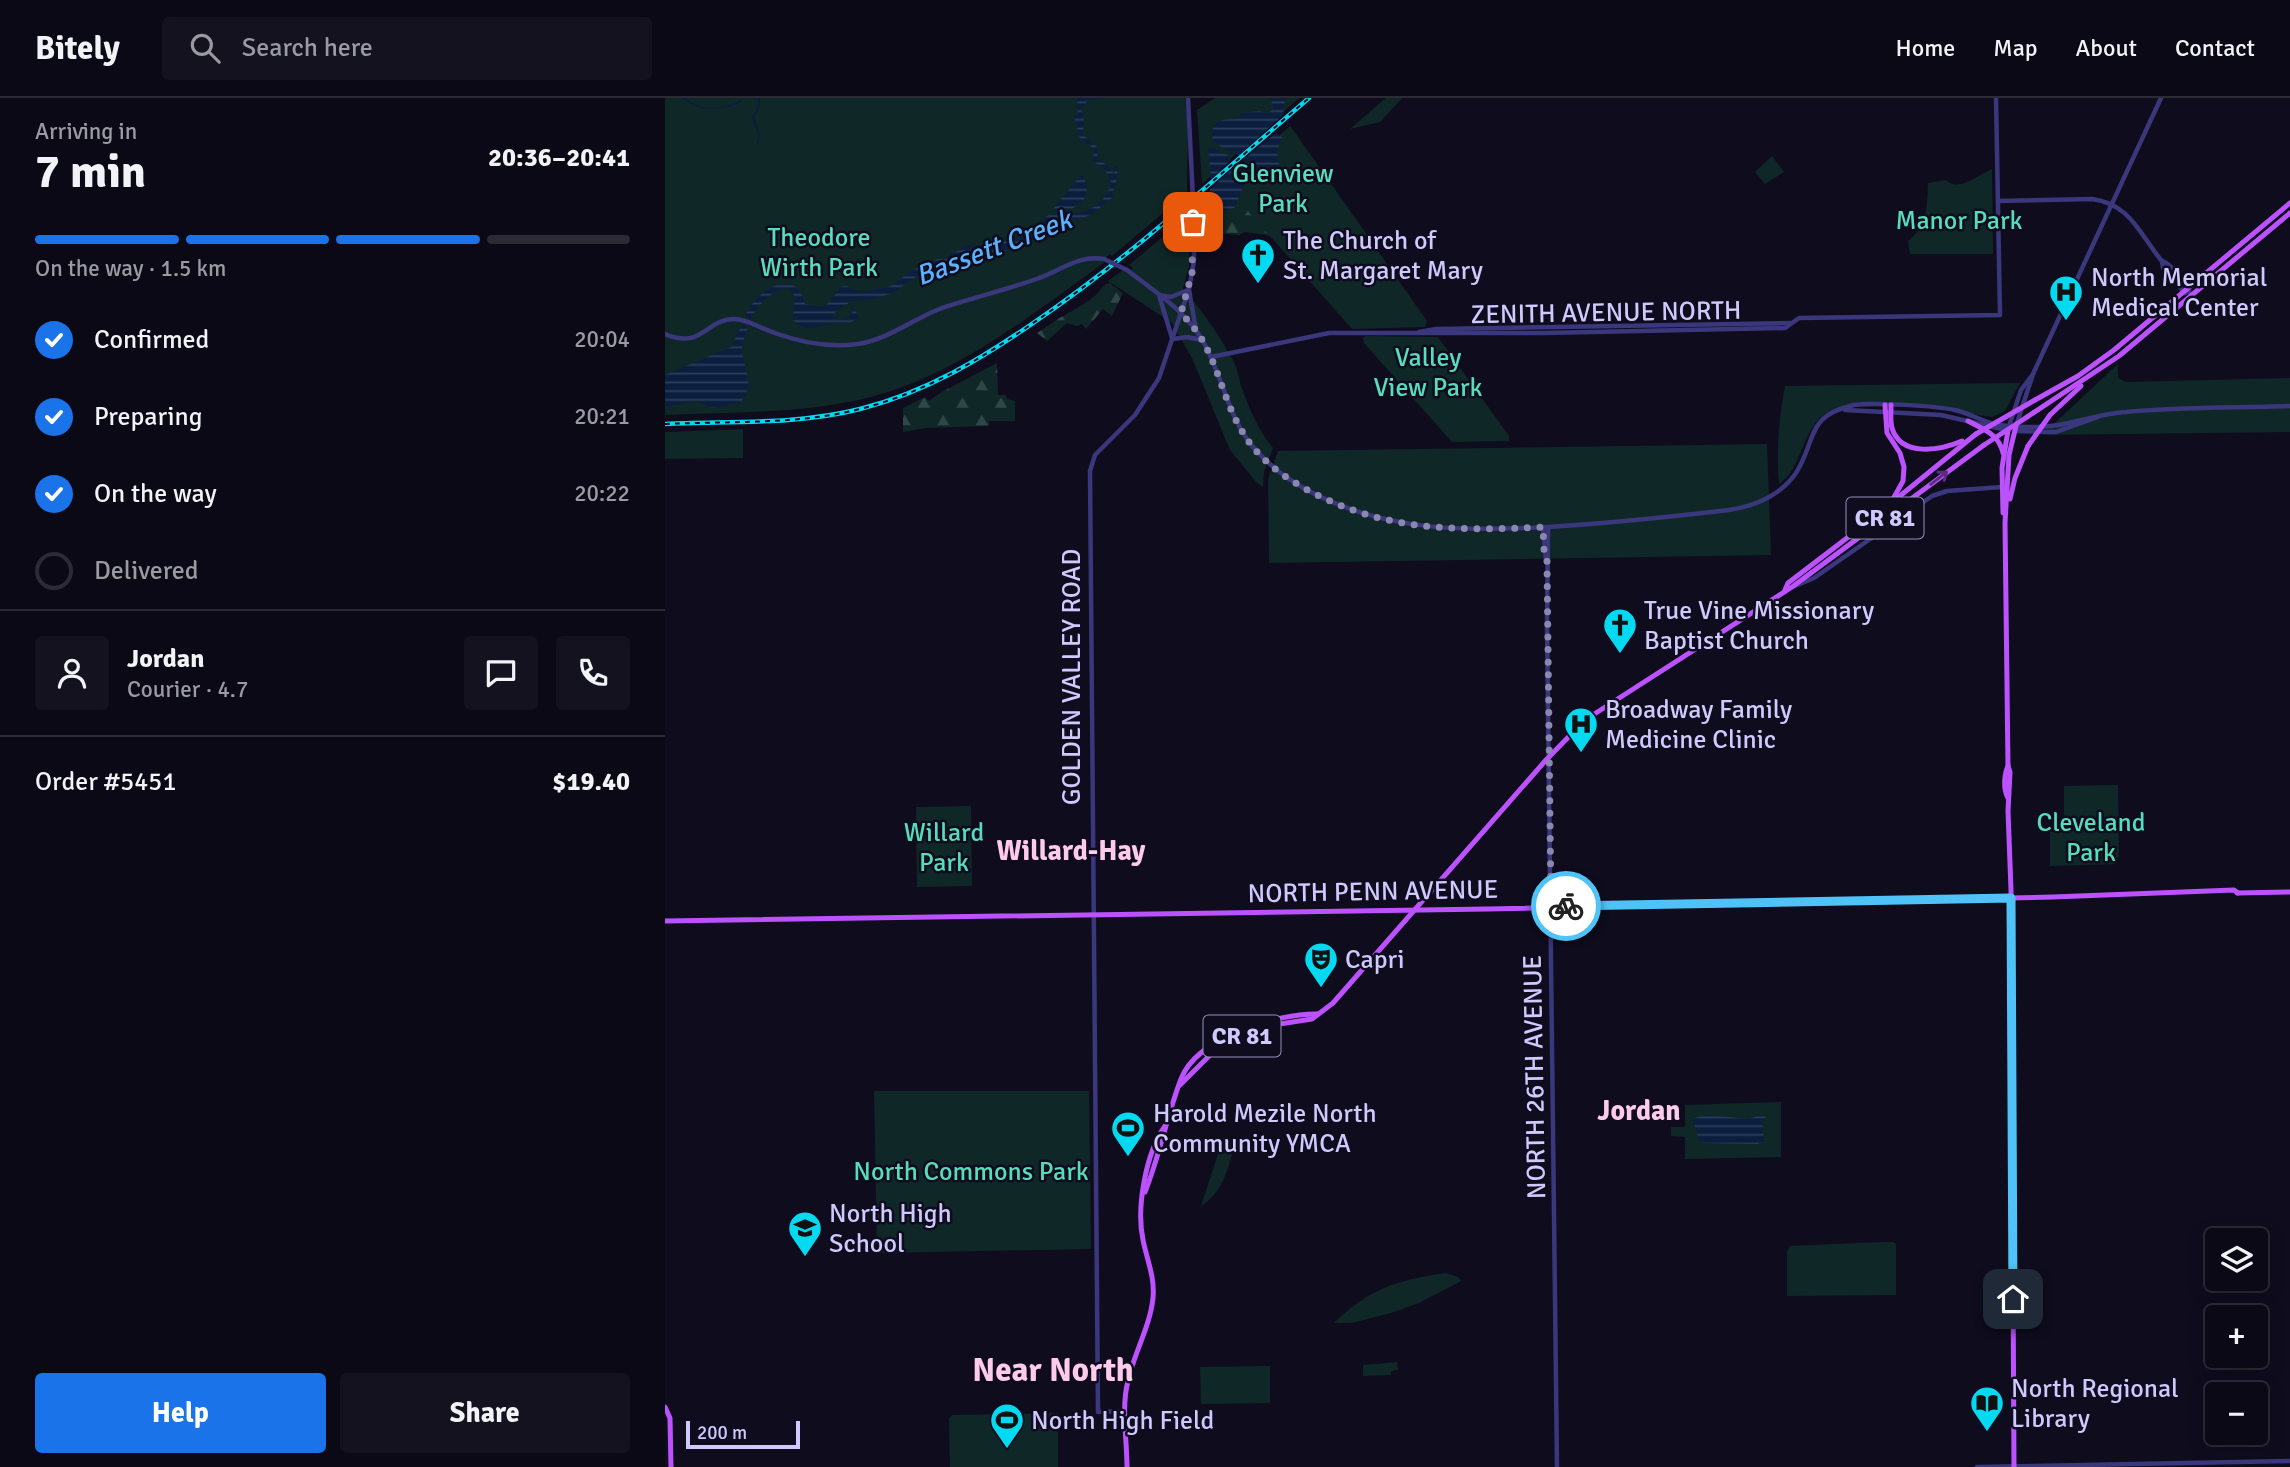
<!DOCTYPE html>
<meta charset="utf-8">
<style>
body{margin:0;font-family:Signika,sans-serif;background:#14121f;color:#f1f3f6;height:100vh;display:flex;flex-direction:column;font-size:26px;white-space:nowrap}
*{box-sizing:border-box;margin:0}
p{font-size:23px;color:#9a9aa1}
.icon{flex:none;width:38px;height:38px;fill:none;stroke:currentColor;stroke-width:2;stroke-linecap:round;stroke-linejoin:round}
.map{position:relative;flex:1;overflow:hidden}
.drawer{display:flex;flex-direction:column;background:#0b0916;width:665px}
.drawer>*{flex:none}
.controls{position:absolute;left:1540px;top:1130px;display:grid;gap:14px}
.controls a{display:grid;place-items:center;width:63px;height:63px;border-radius:7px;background:#0b0916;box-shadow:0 4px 18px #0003,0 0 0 2px #2b2a35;font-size:35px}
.scale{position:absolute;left:21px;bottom:18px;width:114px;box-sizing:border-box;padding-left:7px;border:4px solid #cfc9fe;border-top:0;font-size:19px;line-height:24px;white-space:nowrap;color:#cfc9fe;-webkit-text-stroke:5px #0f0c1e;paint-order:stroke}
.pin{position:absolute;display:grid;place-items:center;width:60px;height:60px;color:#fff;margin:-30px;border-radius:14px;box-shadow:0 4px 10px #0006}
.courier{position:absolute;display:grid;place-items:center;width:70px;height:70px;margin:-35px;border:5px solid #4fc3f7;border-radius:50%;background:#fff;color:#222;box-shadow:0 2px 9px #0007}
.overview em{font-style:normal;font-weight:700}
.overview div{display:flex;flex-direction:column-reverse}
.overview{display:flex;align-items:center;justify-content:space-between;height:119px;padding:0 35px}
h1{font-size:46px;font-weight:700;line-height:52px}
.bar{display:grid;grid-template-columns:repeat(4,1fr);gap:10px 7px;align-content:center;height:84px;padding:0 35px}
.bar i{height:9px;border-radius:5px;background:#2b2a35}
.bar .active{background:#1a73e8}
.bar p{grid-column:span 4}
.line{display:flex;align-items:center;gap:18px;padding:0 35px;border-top:2px solid #2b2a35}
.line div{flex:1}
.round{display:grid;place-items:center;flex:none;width:74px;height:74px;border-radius:7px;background:#14121f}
ol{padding:0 35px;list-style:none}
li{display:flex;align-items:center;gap:21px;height:77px}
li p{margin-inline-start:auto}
li .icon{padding:7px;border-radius:50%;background:#1a73e8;color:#fff;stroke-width:4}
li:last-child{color:#9a9aa1}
li i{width:38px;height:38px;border:4px solid #2b2a35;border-radius:50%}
.button{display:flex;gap:14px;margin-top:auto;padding:14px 35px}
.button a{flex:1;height:80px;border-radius:7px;background:#1a73e8;color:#fff;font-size:28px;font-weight:700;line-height:80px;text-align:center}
.button a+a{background:#14121f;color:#f1f3f6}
header{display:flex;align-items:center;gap:42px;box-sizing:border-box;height:98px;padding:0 35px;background:#0b0916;border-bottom:2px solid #2b2a35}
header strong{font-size:33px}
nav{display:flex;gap:38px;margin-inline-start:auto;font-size:24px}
.search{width:490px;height:63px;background:#14121f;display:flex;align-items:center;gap:18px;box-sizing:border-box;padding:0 24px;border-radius:7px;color:#9a9aa1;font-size:26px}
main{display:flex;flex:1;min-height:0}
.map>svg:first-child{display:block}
</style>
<header>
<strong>Bitely</strong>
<div class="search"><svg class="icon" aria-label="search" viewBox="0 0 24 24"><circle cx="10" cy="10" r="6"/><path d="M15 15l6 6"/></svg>Search here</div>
<nav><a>Home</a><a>Map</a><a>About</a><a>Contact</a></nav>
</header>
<main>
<section class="drawer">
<div class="overview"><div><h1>7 min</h1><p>Arriving in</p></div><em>20:36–20:41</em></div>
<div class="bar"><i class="active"></i><i class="active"></i><i class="active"></i><i></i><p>On the way · 1.5 km</p></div>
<ol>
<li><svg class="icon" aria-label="check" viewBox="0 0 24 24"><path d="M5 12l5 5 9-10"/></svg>Confirmed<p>20:04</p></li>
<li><svg class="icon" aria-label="check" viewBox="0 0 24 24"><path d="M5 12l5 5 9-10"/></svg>Preparing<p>20:21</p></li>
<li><svg class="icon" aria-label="check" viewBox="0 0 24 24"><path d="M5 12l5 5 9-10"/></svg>On the way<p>20:22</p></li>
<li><i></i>Delivered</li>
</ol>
<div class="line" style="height:126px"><a class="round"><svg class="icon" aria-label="person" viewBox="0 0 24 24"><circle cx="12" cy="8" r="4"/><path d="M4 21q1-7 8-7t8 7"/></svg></a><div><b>Jordan</b><p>Courier · 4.7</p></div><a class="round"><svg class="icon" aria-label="chat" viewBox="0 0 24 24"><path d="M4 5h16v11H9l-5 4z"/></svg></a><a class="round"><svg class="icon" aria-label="phone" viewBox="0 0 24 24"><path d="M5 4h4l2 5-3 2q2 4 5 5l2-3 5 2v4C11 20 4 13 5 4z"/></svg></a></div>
<div class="line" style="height:91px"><div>Order #5451</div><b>$19.40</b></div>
<div class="button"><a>Help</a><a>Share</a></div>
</section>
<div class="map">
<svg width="1625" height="1369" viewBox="0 0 1625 1369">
<defs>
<pattern id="forest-firs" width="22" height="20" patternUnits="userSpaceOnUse" patternTransform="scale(1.75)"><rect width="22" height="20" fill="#0f2827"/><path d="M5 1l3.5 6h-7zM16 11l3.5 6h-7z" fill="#314647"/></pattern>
<pattern id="water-rules" width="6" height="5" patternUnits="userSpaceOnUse" patternTransform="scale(1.75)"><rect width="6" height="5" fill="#0b1e3e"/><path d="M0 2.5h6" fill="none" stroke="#2e3d5b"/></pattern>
</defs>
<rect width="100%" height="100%" fill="#0f0c1e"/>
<!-- forest -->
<g fill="url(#forest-firs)">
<path d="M625 28 700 134 614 143 602 137 580 134 574 137 540 135 535 120V106L545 100 550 104 571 107 574 94Z"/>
<path d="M445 185 458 195 447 218 438 211 421 231 417 226 412 228 402 225 382 243 372 235 396 219C402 217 429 200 433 195 438 189 437 187 445 185Z"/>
<path d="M332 265 333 297H341L342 301 350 303V323H324V328L261 330 238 334V310L260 299 264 303 275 295Z"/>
</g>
<!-- green -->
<g fill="#0f2827">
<path d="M0 0H520L523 24 522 95 447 158 445 156 437 163 440 164C369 215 292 277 206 299 139 316 69 314 0 317Z"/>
<path d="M550 0H634L537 86 532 12Z"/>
<path d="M721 0H737L715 24 685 31Z"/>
<path d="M625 28 762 223 760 229 687 231 559 86Z"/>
<path d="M1107 58 1119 74 1100 86 1090 74Z"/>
<path d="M1327 71 1328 156H1245L1243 143C1263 128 1262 108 1263 85L1281 82C1294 95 1312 77 1327 71Z"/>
<path d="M523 118V128H525L524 168 518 191C541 217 551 233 568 262 572 269 574 280 576 288 584 310 593 332 608 350L599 374 598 389 592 385 565 352 527 260 506 224 443 183 458 172H466L468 170 464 167Z"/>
<path d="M701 238 773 239 844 338V343L787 344 699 245 698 240Z"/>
<path d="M1453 266V280L1461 284 1625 280V334L1377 337Z"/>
<path d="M1355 285 1340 313 1327 319C1286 314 1182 289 1153 322 1135 342 1136 371 1114 386 1111 353 1114 320 1120 288Z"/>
<path d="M78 331V360L0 361V334Z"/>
<path d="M1102 346 1106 457 605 465 604 463 603 381 613 353Z"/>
<path d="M1453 687 1454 758 1451 766 1385 768V734H1399V688Z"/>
<path d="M306 708 307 788 252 789 251 709Z"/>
<path d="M209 993H424L426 1151 212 1155Z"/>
<path d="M1116 1004V1059L1020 1061V1039L1006 1038V1029H1020V1007Z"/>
<path d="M561 1043 567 1045 569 1050C562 1073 558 1094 536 1108L557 1044Z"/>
<path d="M1218 1144H1228L1231 1146V1197L1122 1198V1154L1125 1148Z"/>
<path d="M781 1175 793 1179 796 1183 754 1205 726 1215 687 1225H669C705 1190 732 1182 781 1175Z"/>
<path d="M732 1264 733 1272 726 1273V1277L698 1278V1267Z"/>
<path d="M605 1268V1305L536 1306 535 1269Z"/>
<path d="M393 1315V1369H285L284 1320 287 1317Z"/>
</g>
<!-- water -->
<g fill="url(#water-rules)">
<path d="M412 0H441L422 3 416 11 419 21 418 37 432 49 433 61 445 70 449 77V68L453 69 451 86 447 96 449 98 427 116 418 120 393 123 377 133 379 136 356 150 293 160 262 171 228 195 204 202 185 203C180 210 172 210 168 218L175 222 183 219 188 214 185 209 188 210 194 219C184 228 177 224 166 226 149 227 146 237 128 222 127 209 136 196 121 190 107 193 91 208 86 221L80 219C88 198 118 174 134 192 137 195 138 201 140 206L158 209 166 203 175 189 181 188 196 194 224 189 248 172 275 160 279 161 301 147 316 148 317 145 322 146 330 141 334 145 343 143 363 134 374 127 383 117 394 115 388 111 418 75C418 81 422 86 422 91 422 107 405 111 396 115 417 119 443 107 446 83L440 72 428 63 429 51 413 38 412 24 410 23V16L413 19Z"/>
<path d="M605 0H620L618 17 574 57 556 49 548 43 547 33C553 19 560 22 572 21L577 15 594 13 602 16 609 10Z"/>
<path d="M611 35 617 39 612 54 615 71 611 81 604 82 593 74 583 70V79L569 110 561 113C552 109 543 101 545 91L571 68H580L578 62Z"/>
<path d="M547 49 564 58 566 62 546 81 543 51Z"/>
<path d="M78 227 83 229C81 237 77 244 77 252 79 273 92 288 74 306H63L62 310 59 308 47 310 31 303 0 309V277L68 248 72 235Z"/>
<path d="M1043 1017 1083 1021 1098 1017 1101 1020 1097 1023 1099 1043 1093 1046 1038 1045 1034 1042 1028 1023 1030 1020Z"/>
</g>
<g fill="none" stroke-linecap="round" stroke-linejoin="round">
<!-- stream -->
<g stroke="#0b1e3e" stroke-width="2">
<path d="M19 0C33 14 60 12 76 3"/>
<path d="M93 45 94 36 88 19 94 8V0"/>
</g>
<!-- minor -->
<g stroke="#3a377c" stroke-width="4.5">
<path d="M523 0 527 81"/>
<path d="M1333 103 1427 101C1465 106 1474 135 1496 162 1509 168 1521 185 1526 198"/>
<path d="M1497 163 1498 170 1520 195"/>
<path d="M462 172C490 194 525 215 541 249 558 282 564 320 588 349 607 371 630 387 656 399 729 434 805 433 884 429 944 425 1004 419 1064 412 1090 408 1115 398 1131 375 1152 342 1140 318 1189 307 1208 304 1271 308 1290 312 1304 315 1316 323 1330 326 1341 329 1355 329 1367 329 1399 330 1429 316 1461 314 1515 309 1570 310 1625 308"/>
<path d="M524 192 531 232"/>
<path d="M754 234 771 231 1126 225"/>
<path d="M0 236C37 252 41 221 69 221 82 221 97 231 110 235 137 245 164 250 193 246 224 241 248 221 277 210 309 199 342 192 374 180 397 172 413 157 439 161"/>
<path d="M507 240 494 197 506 199 523 192"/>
<path d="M508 241 522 239 537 242"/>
<path d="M546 259 664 235H879L1120 230 1134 220 1335 217 1331 0"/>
<path d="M1180 312 1276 317 1341 332"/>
<path d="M1352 325 1368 276 1496 0"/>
<path d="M1344 328 1356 292 1368 276"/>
<path d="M1350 333 1391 334 1433 319"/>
<path d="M878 429 881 462"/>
<path d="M883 429 882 526 892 1369"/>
<path d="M1130 488 1149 480 1267 398 1282 393 1337 389"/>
<path d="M460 1313 433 1314 425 373 430 357 470 317 494 280 524 191 529 163V124"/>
<path d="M1312 1369 1625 1363"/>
</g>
<!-- major -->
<g stroke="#bc52fd" stroke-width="5">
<path d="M1370 302 1413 278 1449 252 1625 105"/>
<path d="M1220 307 1222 335 1235 355 1239 369 1238 383 1228 401"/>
<path d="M1226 307C1226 315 1225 323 1227 330 1236 360 1276 352 1297 343"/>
<path d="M1385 317 1416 288"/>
<path d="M1362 319 1454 258 1625 115"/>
<path d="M1303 323C1318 331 1334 336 1338 355"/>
<path d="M1345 401 1350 380 1363 348"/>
<path d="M1338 415 1337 370 1343 332"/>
<path d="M1120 492 1123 485 1203 424 1311 336"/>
<path d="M1343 668C1339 677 1338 691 1343 700"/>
<path d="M1572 795 1625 794"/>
<path d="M0 823 823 811 1388 799 1569 792 1573 795"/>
<path d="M515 987 544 958 568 943 602 928 647 921 668 905 881 662 920 622 1127 489 1319 347"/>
<path d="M480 1094C495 1057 502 1017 516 981 532 939 613 915 653 916"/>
<path d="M0 1309 5 1320 6 1369"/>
<path d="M462 1369C462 1342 456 1309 463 1283 469 1255 485 1229 488 1200 490 1179 482 1162 478 1142 471 1109 481 1055 500 1028"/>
<path d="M1349 1369 1346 792 1343 713 1345 674 1343 668 1340 425 1344 357 1351 328"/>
</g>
<!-- rail casing -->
<g stroke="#03daf1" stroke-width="4.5">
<path id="rail" d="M0 326C64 323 132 327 195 311 262 294 318 260 374 221 470 155 555 76 644 0"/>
</g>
<!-- rail -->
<use href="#rail" stroke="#0f0c1e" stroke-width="2" stroke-dasharray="5" stroke-linecap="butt"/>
<!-- minor-bridge -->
<g stroke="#3a377c" stroke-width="4.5">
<path d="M527 81 529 124"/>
<path d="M439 161 462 172"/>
</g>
<!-- major-bridge -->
<g stroke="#bc52fd" stroke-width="5">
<path d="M1311 336 1370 302"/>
<path d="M1319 347 1362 319"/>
<path d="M1363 348 1385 317"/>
</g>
</g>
<!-- one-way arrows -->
<defs><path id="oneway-shaft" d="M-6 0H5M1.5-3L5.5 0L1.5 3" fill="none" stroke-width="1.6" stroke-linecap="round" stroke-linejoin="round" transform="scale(1.75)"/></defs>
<use stroke="#5d2c82" href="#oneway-shaft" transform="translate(1274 380) rotate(-37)"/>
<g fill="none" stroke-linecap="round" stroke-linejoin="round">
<!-- done -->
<path stroke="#8c87b0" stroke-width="7" stroke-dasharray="0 12.6" d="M528 124 527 175 516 215C525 225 535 236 541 249 555 276 561 307 577 333 591 358 614 376 639 390 718 434 791 433 878 429L879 452 882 463 886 808H901"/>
<!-- route -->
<path stroke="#4fc3f7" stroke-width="9" d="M901 808 1346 800 1348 1201"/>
</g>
<!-- icons -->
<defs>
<g id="church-pin" transform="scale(1.75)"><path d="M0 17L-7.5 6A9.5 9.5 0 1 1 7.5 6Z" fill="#03daf1" stroke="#0f0c1e"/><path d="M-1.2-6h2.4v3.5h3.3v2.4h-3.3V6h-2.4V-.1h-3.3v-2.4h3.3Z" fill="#111"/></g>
<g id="hospital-pin" transform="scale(1.75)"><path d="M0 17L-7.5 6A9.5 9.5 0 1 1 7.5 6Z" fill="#03daf1" stroke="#0f0c1e"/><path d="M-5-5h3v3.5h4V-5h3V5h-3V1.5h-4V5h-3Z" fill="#111"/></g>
<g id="theatre-pin" transform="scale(1.75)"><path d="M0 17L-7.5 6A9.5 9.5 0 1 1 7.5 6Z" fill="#03daf1" stroke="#0f0c1e"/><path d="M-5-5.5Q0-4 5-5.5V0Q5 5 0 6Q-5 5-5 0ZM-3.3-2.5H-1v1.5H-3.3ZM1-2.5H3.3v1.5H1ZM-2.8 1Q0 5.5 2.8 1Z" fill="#111"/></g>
<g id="stadium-pin" transform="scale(1.75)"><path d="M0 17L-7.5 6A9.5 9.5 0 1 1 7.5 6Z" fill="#03daf1" stroke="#0f0c1e"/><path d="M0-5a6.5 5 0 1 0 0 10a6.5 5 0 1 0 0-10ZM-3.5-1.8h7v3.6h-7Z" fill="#111"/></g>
<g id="school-pin" transform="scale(1.75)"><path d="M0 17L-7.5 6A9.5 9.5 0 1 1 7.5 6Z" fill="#03daf1" stroke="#0f0c1e"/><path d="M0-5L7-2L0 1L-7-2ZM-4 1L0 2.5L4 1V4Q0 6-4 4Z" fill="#111"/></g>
<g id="library-pin" transform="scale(1.75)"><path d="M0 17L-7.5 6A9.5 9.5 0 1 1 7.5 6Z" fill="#03daf1" stroke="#0f0c1e"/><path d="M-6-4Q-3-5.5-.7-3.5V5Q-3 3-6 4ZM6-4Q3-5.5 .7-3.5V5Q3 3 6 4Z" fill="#111"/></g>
</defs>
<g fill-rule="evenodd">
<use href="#church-pin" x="593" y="157"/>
<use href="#hospital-pin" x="1401" y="194"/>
<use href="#church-pin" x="955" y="527"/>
<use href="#hospital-pin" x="916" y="626"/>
<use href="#theatre-pin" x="656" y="861"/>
<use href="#stadium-pin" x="463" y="1030"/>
<use href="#school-pin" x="140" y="1130"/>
<use href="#library-pin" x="1322" y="1305"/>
<use href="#stadium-pin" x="342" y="1322"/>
</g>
<g text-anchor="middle" stroke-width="5" stroke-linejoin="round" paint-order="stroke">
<!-- shield labels -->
<g fill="#0f0c1e" stroke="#9590bb" stroke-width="2">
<rect x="1181.5" y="399.5" width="77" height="41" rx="5"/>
<rect x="538.5" y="917.5" width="77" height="41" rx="5"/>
</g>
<g font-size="24" font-weight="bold" fill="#cfc9fe">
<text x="1220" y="428">CR 81</text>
<text x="577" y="946">CR 81</text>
</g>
<!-- park labels -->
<g font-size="26" fill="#57ddbb" stroke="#0f0c1e">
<text x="618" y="84">Glenview<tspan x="618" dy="30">Park</tspan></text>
<text x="1294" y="131">Manor Park</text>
<text x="154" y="148">Theodore<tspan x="154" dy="30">Wirth Park</tspan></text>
<text x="763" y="268">Valley<tspan x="763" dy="30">View Park</tspan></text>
<text x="1426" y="733">Cleveland<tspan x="1426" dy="30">Park</tspan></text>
<text x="279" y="743">Willard<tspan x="279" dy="30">Park</tspan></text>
<text x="306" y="1082">North Commons Park</text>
</g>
<!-- poi labels -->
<g font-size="26" fill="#cfc9fe" stroke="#0f0c1e" text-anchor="start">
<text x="618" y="151">The Church of<tspan x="618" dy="30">St. Margaret Mary</tspan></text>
<text x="1426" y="188">North Memorial<tspan x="1426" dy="30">Medical Center</tspan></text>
<text x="979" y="521">True Vine Missionary<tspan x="979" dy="30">Baptist Church</tspan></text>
<text x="940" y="620">Broadway Family<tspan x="940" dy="30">Medicine Clinic</tspan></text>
<text x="680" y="870">Capri</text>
<text x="488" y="1024">Harold Mezile North<tspan x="488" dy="30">Community YMCA</tspan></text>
<text x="164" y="1124">North High<tspan x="164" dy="30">School</tspan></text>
<text x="1346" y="1299">North Regional<tspan x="1346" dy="30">Library</tspan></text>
<text x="366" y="1331">North High Field</text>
</g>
<!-- street labels -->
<g font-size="26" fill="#cfc9fe" stroke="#0f0c1e">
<text transform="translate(941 214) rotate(-1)" y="9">ZENITH AVENUE NORTH</text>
<text transform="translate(406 579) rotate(-90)" y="9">GOLDEN VALLEY ROAD</text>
<text transform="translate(708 793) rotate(-1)" y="9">NORTH PENN AVENUE</text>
<text transform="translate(869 979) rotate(-91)" y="9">NORTH 26TH AVENUE</text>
</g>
<!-- water labels -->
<g font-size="28" font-style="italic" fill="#59b2fd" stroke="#0f0c1e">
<text transform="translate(328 149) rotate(-21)" y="10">Bassett Creek</text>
</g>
<!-- neighbourhood labels -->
<g font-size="28" font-weight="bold" fill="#fecbec" stroke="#0f0c1e">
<text x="406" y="762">Willard-Hay</text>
<text x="974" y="1022">Jordan</text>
</g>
<!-- district labels -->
<g font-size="33" font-weight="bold" fill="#fecbec" stroke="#0f0c1e">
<text x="388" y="1283">Near North</text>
</g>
</g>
</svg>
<div class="controls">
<a><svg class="icon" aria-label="layers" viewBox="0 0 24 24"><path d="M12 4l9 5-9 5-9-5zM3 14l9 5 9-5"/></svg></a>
<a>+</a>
<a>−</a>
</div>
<div class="scale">200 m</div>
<div class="pin" style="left:528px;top:124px;background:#ea580c"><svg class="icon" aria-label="bag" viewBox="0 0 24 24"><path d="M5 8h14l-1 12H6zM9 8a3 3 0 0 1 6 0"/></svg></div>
<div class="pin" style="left:1348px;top:1201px;background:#1f2937"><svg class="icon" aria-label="home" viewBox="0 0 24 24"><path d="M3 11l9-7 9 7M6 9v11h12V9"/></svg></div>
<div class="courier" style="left:901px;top:808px"><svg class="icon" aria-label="bike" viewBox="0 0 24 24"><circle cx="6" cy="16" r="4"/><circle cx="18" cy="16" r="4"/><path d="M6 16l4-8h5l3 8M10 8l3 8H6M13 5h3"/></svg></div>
</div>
</main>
